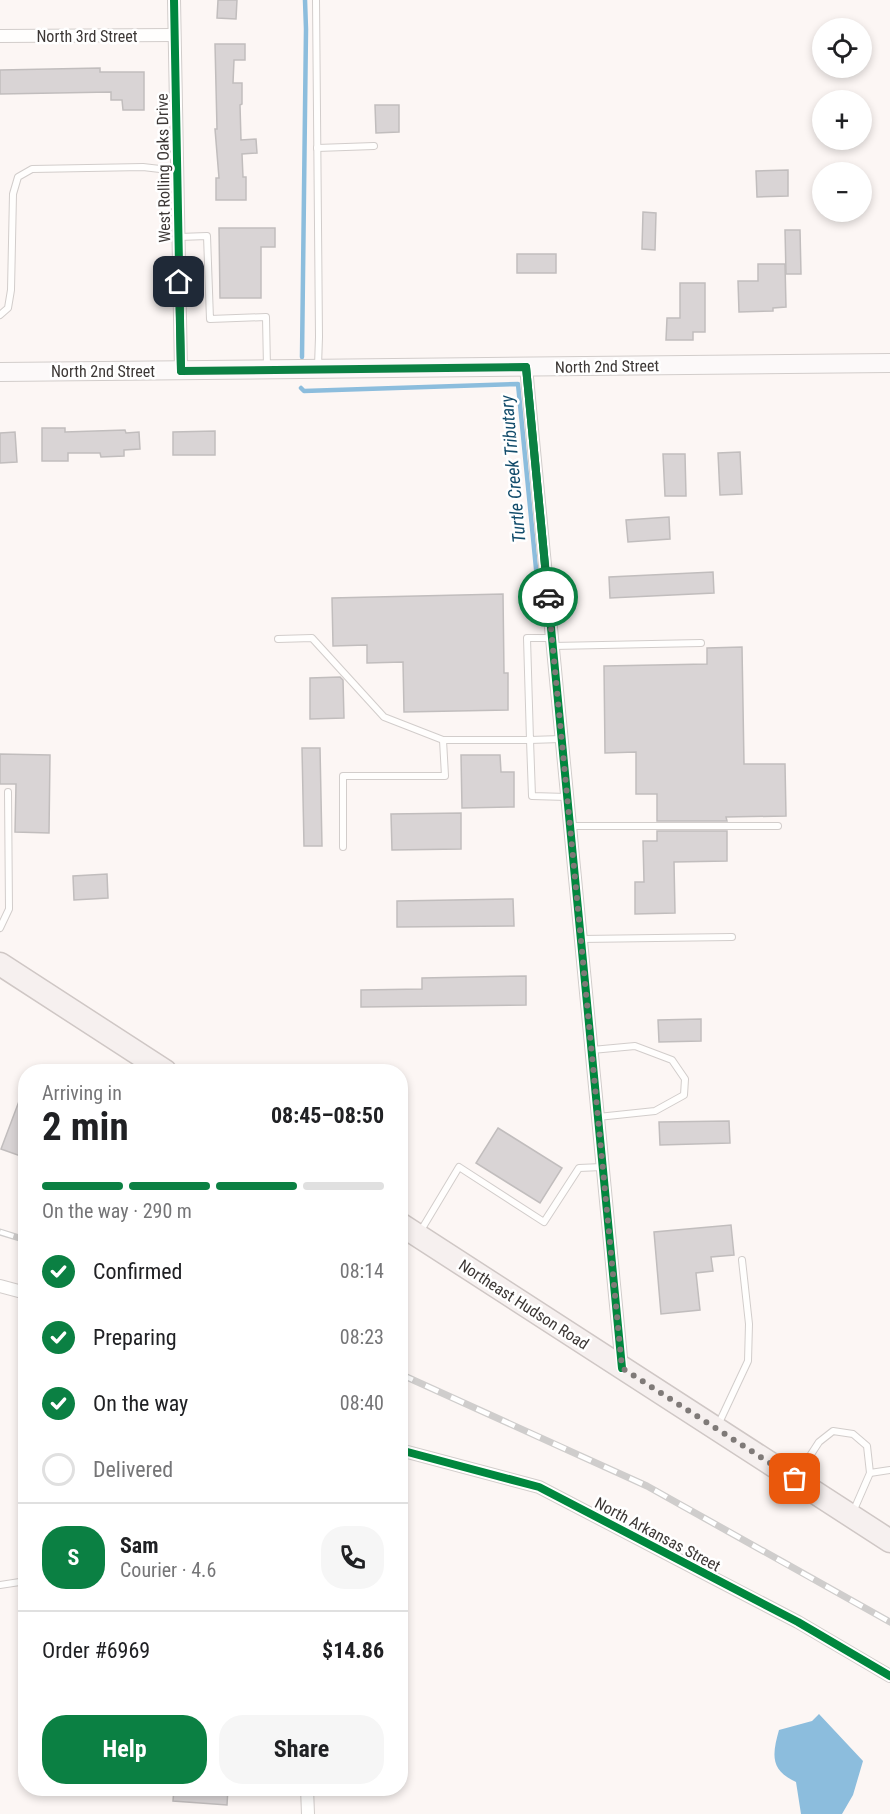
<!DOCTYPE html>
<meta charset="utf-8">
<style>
body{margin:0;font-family:"Roboto Condensed",sans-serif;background:#f6f6f6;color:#202124;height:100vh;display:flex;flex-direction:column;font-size:22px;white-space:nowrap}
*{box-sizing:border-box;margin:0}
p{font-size:20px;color:#757577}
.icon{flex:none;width:33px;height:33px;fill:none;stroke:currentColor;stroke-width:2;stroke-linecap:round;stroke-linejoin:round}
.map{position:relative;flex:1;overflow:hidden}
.details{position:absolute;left:18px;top:1064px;width:390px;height:732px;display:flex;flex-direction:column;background:#fff;border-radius:24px;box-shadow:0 3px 9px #0003}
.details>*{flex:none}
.tools{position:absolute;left:812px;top:18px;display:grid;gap:12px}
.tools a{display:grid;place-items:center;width:60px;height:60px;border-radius:50%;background:#fff;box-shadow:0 3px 9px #0003;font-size:30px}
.pin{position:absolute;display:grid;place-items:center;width:51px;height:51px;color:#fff;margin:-26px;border-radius:12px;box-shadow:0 3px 9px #0006}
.courier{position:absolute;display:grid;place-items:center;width:60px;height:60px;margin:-30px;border:4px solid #0b8043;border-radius:50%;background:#fff;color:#222;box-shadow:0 2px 8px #0007}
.headline em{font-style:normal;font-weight:700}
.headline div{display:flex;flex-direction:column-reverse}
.headline{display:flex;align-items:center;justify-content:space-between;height:102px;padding:0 24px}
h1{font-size:39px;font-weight:700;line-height:45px}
.bar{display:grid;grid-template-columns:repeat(4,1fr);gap:9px 6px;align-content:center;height:72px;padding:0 24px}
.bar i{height:8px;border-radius:4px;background:#e0e0e0}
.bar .on{background:#0b8043}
.bar p{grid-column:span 4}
.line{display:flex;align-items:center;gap:15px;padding:0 24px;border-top:2px solid #e0e0e0}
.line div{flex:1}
.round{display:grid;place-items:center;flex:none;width:63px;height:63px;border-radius:24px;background:#f6f6f6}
ol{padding:0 24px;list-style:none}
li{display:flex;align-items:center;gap:18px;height:66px}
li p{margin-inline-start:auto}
li .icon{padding:6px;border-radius:50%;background:#0b8043;color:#fff;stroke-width:4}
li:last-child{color:#757577}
li i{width:33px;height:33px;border:3px solid #e0e0e0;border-radius:50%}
.primary-button{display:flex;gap:12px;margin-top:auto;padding:12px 24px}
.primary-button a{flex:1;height:69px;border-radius:24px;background:#0b8043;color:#fff;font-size:24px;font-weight:700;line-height:69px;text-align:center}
.primary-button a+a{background:#f6f6f6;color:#202124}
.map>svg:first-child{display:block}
</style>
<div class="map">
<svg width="890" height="1814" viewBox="0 0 890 1814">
<rect width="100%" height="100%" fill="#fcf6f4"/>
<!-- water -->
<path fill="#8cbddd" d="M819 1714 863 1761 853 1795 842 1814H801L796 1782C770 1770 772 1755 779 1730L812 1721Z"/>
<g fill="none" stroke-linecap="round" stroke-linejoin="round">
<!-- stream -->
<g stroke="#8cbddd" stroke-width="4.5">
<path d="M302 357 306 29 305 0"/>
<path d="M301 388 304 391 518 384 538 589"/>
</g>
</g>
<!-- building -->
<g fill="#d9d4d5" stroke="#c1bdbd" stroke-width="1.5">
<path d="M218 0H237L236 19 217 18Z"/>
<path d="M215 44H245V60H234L233 83H242V104L240 105 241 140 256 139 257 153 242 154 243 177H246V200H216V178H219L215 129H217Z"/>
<path d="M100 68V72H144V110H123L122 100H111V92L0 94V70Z"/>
<path d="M375 105H399V132L376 133Z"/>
<path d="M788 170V196L757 197 756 171Z"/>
<path d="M643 212 656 213 655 250 642 249Z"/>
<path d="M219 228H275V247H261V298H220Z"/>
<path d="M785 230H800L801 274H786Z"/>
<rect x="517" y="254" width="39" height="19"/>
<path d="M758 264H785L786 307 773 308V311L739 312 738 281H758Z"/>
<path d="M680 283H705V332H693V340H666L667 318H680Z"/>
<path d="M42 428H65V432L125 430 126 433 139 432 140 449 124 450V456L101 457 100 453H68V461H42Z"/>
<path d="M215 431V455H173V432Z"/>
<path d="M15 432 17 462 0 463V433Z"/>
<path d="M740 452 742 494 720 495 718 453Z"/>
<path d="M663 454H685L686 496H665Z"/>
<path d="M669 517 670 539 628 542 626 520Z"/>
<path d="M713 572 714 593 610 598 609 577Z"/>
<path d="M503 594 504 673H508V710L404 712 403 662 367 663V645L333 646 332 598Z"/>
<path d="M742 647 744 764H785L786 816 726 817 727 821H657V794H636V752L605 753 604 666 707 664V648Z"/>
<path d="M340 677 343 680 344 718 310 719V678Z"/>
<path d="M302 748H320L322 846H304Z"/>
<path d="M0 754 50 755 49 833 15 832 16 784H0Z"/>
<path d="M461 755H500L501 772H514V807L462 808Z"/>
<path d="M461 813V849L392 850 391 814Z"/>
<path d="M657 831H727V861L674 862 675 913 635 914V882H644L643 841H657Z"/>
<path d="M107 874 108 898 74 900 73 876Z"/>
<path d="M513 899 514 926 397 927V901Z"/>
<path d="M526 976V1005L361 1007V990L422 989V978Z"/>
<path d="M701 1019V1041L659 1042 658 1020Z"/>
<path d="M24 1088H26V1158L1 1149Z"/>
<path d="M729 1121 730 1143 660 1145 659 1122Z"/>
<path d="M498 1128 562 1168 540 1203 476 1163Z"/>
<path d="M731 1225 734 1255 711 1257 713 1271 696 1273 700 1310 661 1314 654 1232Z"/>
<path d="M174 1788H228L227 1805 173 1801Z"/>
</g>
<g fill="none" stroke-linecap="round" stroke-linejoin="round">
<!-- lane casing -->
<g stroke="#d2cdcb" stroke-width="8">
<g id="lane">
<path d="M316 0 319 337 318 366"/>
<path d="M317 148 374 146"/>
<path d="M179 237 207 236 210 319 266 317 267 368"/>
<path d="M0 315 8 308 11 290 13 194 18 177 32 169 143 167 177 171"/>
<path d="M552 638H527L530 740 561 739"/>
<path d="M278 639 312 638 384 717 443 740"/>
<path d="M553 646 701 643"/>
<path d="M571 826H778"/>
<path d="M343 847V776H445L443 740H530L532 796 567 797"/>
<path d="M0 928 9 909 8 792"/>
<path d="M581 939 732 937"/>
<path d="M592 1050 635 1046 672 1060 685 1079 684 1095 655 1111 598 1117"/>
<path d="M420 1232 459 1167 544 1222 579 1168 602 1167"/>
<path d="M718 1425 748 1361 749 1324 742 1260"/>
<path d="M870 1473 890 1470"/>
<path d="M797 1476 819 1442 833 1431 853 1434 867 1446 870 1473 853 1512"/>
<path d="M0 1585 26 1581"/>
</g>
</g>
<!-- street casing -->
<g stroke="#d2cdcb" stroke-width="14">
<g id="street">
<path d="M174 0 181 371"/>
<path d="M0 36 174 35"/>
<path d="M526 367 622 1368"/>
<path d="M0 1286 26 1293"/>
<path d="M400 1450 539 1487 798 1622 890 1676"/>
<path d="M307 1788 308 1814"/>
</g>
</g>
<!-- secondary casing -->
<g stroke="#d2cdcb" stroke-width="20">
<path id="secondary" d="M0 372 890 363"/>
</g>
<!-- highway casing -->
<g stroke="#cfc7c5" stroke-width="25">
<g id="highway">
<path d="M0 964 165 1071"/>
<path d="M400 1224 890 1541"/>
</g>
</g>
<!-- lane -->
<use href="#lane" stroke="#fffefd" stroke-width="6"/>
<!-- street -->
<use href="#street" stroke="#fffefd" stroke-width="12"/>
<!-- secondary -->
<use href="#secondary" stroke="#fcf9f9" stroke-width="18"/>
<!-- highway -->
<use href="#highway" stroke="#f6f0ef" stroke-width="22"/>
<!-- rail casing -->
<g stroke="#cfcdcc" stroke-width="7">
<g id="rail">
<path d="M0 1232 26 1240"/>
<path d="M400 1374 647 1486 890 1622"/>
</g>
</g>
<!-- rail -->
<use href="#rail" stroke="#fff" stroke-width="4.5" stroke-dasharray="14" stroke-linecap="butt"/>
<!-- cycleway casing -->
<g stroke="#fff" stroke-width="11">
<g id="cycleway">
<path d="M174 0 181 371"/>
<path d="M526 367 622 1368"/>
<path d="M400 1450 539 1487 798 1622 890 1676"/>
</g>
</g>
<!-- cycleway -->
<use href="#cycleway" stroke="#00873e" stroke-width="8"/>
</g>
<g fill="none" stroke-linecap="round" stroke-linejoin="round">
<!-- done -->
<path stroke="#7f7a78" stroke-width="6" stroke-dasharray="0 10.8" d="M548 597 622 1368 795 1479"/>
<!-- route -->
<path stroke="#0b8043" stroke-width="8" d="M179 282 181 371 526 367 548 597"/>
</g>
<g text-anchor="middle" stroke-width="5" stroke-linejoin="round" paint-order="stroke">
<!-- street labels -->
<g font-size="16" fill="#3c3735" stroke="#fff">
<text x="87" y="42">North 3rd Street</text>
<text transform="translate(163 168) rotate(-91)" y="6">West Rolling Oaks Drive</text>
<text transform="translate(607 366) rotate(-1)" y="6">North 2nd Street</text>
<text x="103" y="377">North 2nd Street</text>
<text transform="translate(524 1304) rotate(33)" y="6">Northeast Hudson Road</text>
<text transform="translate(658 1534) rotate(28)" y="6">North Arkansas Street</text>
</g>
<!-- water labels -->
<g font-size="18" font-style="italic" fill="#124c6b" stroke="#fff">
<text transform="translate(513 469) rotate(-95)" y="6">Turtle Creek Tributary</text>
</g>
</g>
</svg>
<div class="tools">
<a><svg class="icon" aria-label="locate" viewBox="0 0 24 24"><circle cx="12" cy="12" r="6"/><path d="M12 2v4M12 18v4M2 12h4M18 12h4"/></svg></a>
<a>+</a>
<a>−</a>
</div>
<div class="pin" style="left:795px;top:1479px;background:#ea580c"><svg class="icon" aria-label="bag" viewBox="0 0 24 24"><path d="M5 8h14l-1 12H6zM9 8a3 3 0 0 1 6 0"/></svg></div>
<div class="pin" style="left:179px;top:282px;background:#1f2937"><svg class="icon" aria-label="home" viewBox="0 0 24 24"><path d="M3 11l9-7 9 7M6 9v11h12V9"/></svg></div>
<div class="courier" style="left:548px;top:597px"><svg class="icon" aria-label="car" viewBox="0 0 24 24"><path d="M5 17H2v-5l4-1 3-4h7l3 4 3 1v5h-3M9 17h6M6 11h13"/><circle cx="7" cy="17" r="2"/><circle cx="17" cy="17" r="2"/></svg></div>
<section class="details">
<div class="headline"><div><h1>2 min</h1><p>Arriving in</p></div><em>08:45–08:50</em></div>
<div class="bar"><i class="on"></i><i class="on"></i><i class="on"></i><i></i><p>On the way · 290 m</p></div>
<ol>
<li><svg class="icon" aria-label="check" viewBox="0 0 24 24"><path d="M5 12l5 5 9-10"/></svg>Confirmed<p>08:14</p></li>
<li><svg class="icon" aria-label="check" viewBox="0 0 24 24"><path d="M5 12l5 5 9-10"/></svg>Preparing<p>08:23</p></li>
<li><svg class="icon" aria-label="check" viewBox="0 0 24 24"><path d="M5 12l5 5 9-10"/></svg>On the way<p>08:40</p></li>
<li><i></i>Delivered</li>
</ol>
<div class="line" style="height:108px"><b class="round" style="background:#0b8043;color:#fff">S</b><div><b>Sam</b><p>Courier · 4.6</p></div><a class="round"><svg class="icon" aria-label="phone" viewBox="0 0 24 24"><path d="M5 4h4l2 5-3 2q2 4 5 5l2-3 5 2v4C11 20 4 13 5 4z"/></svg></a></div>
<div class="line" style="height:78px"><div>Order #6969</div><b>$14.86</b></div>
<div class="primary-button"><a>Help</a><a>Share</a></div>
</section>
</div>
